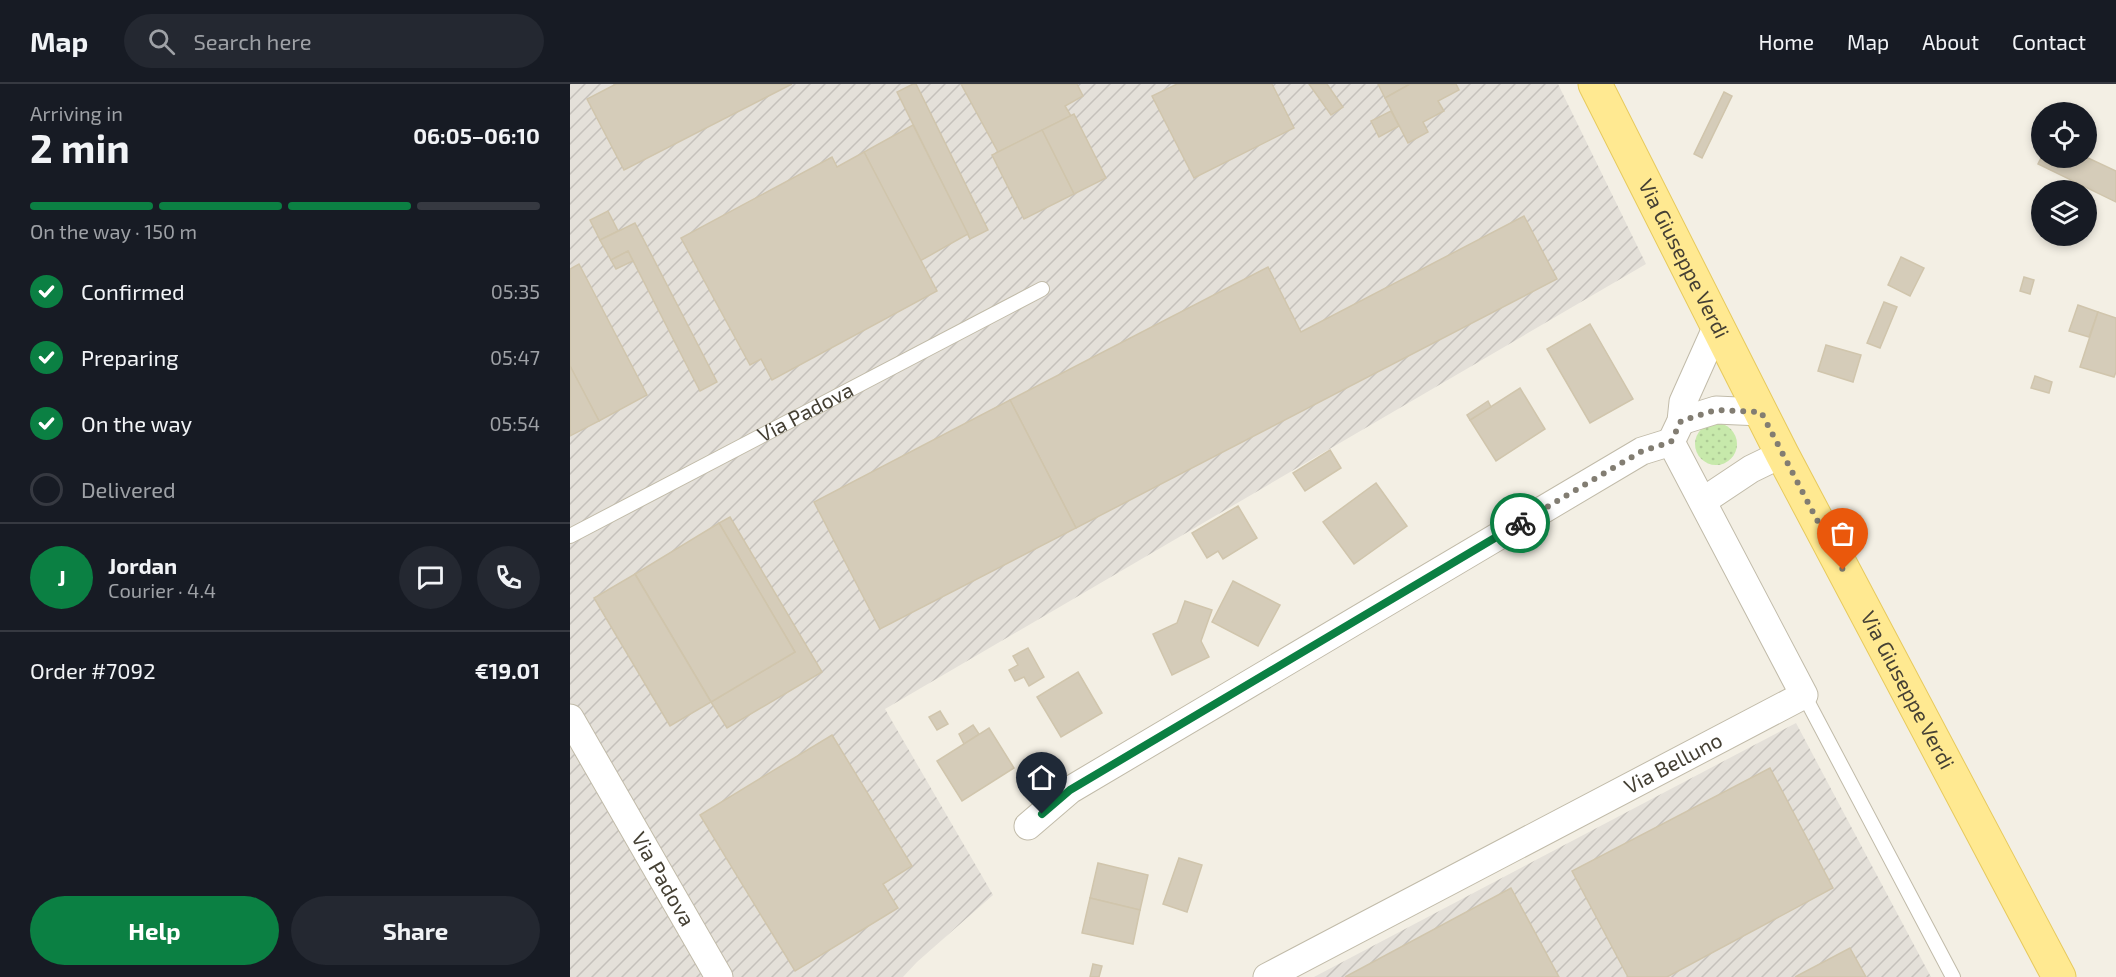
<!DOCTYPE html>
<meta charset="utf-8">
<style>
body{margin:0;font-family:"Exo 2",sans-serif;background:#242831;color:#f1f3f6;height:100vh;display:flex;flex-direction:column;font-size:22px;white-space:nowrap}
*{box-sizing:border-box;margin:0}
p{font-size:20px;color:#9ea1a6}
.icon{flex:none;width:33px;height:33px;fill:none;stroke:currentColor;stroke-width:2;stroke-linecap:round;stroke-linejoin:round}
.map{position:relative;flex:1;overflow:hidden}
.drawer{display:flex;flex-direction:column;background:#171b24;width:570px}
.drawer>*{flex:none}
.buttons{position:absolute;left:1461px;top:18px;display:grid;gap:12px}
.buttons a{display:grid;place-items:center;width:66px;height:66px;border-radius:50%;background:#171b24;box-shadow:0 3px 9px #0003;font-size:30px}
.pin{position:absolute;display:grid;place-items:center;width:51px;height:51px;color:#fff;margin:-62px -26px;border-radius:50% 50% 50% 0;rotate:-45deg;box-shadow:0 0 6px #0007}
.pin .icon{rotate:45deg}
.courier{position:absolute;display:grid;place-items:center;width:60px;height:60px;margin:-30px;border:4px solid #0b8043;border-radius:50%;background:#fff;color:#222;box-shadow:0 2px 8px #0007}
.summary em{font-style:normal;font-weight:700}
.summary div{display:flex;flex-direction:column-reverse}
.summary{display:flex;align-items:center;justify-content:space-between;height:102px;padding:0 30px}
h1{font-size:39px;font-weight:700;line-height:45px}
.bar{display:grid;grid-template-columns:repeat(4,1fr);gap:9px 6px;align-content:center;height:72px;padding:0 30px}
.bar i{height:8px;border-radius:4px;background:#363941}
.bar .active{background:#0b8043}
.bar p{grid-column:span 4}
.line{display:flex;align-items:center;gap:15px;padding:0 30px;border-top:2px solid #363941}
.line div{flex:1}
.round{display:grid;place-items:center;flex:none;width:63px;height:63px;border-radius:32px;background:#242831}
ol{padding:0 30px;list-style:none}
li{display:flex;align-items:center;gap:18px;height:66px}
li p{margin-inline-start:auto}
li .icon{padding:6px;border-radius:50%;background:#0b8043;color:#fff;stroke-width:4}
li:last-child{color:#9ea1a6}
li i{width:33px;height:33px;border:3px solid #363941;border-radius:50%}
.action{display:flex;gap:12px;margin-top:auto;padding:12px 30px}
.action a{flex:1;height:69px;border-radius:36px;background:#0b8043;color:#fff;font-size:24px;font-weight:700;line-height:69px;text-align:center}
.action a+a{background:#242831;color:#f1f3f6}
header{display:flex;align-items:center;gap:36px;box-sizing:border-box;height:84px;padding:0 30px;background:#171b24;border-bottom:2px solid #363941}
header strong{font-size:28px}
nav{display:flex;gap:33px;margin-inline-start:auto;font-size:21px}
.search{width:420px;height:54px;background:#242831;display:flex;align-items:center;gap:15px;box-sizing:border-box;padding:0 21px;border-radius:33px;color:#9ea1a6;font-size:22px}
main{display:flex;flex:1;min-height:0}
.map>svg:first-child{display:block}
</style>
<header>
<strong>Map</strong>
<div class="search"><svg class="icon" aria-label="search" viewBox="0 0 24 24"><circle cx="10" cy="10" r="6"/><path d="M15 15l6 6"/></svg>Search here</div>
<nav><a>Home</a><a>Map</a><a>About</a><a>Contact</a></nav>
</header>
<main>
<section class="drawer">
<div class="summary"><div><h1>2 min</h1><p>Arriving in</p></div><em>06:05–06:10</em></div>
<div class="bar"><i class="active"></i><i class="active"></i><i class="active"></i><i></i><p>On the way · 150 m</p></div>
<ol>
<li><svg class="icon" aria-label="check" viewBox="0 0 24 24"><path d="M5 12l5 5 9-10"/></svg>Confirmed<p>05:35</p></li>
<li><svg class="icon" aria-label="check" viewBox="0 0 24 24"><path d="M5 12l5 5 9-10"/></svg>Preparing<p>05:47</p></li>
<li><svg class="icon" aria-label="check" viewBox="0 0 24 24"><path d="M5 12l5 5 9-10"/></svg>On the way<p>05:54</p></li>
<li><i></i>Delivered</li>
</ol>
<div class="line" style="height:108px"><b class="round" style="background:#0b8043;color:#fff">J</b><div><b>Jordan</b><p>Courier · 4.4</p></div><a class="round"><svg class="icon" aria-label="chat" viewBox="0 0 24 24"><path d="M4 5h16v11H9l-5 4z"/></svg></a><a class="round"><svg class="icon" aria-label="phone" viewBox="0 0 24 24"><path d="M5 4h4l2 5-3 2q2 4 5 5l2-3 5 2v4C11 20 4 13 5 4z"/></svg></a></div>
<div class="line" style="height:78px"><div>Order #7092</div><b>€19.01</b></div>
<div class="action"><a>Help</a><a>Share</a></div>
</section>
<div class="map">
<svg width="1546" height="893" viewBox="0 0 1546 893">
<defs>
<pattern id="industrial-furrows" width="10" height="10" patternUnits="userSpaceOnUse" patternTransform="scale(1.5)"><rect width="10" height="10" fill="#e4e0d9"/><path d="M-1 1l2-2M0 10L10 0M9 11l2-2" fill="none" stroke="#c5c1bb"/></pattern>
<pattern id="green-dots" width="8" height="8" patternUnits="userSpaceOnUse" patternTransform="scale(1.5)"><rect width="8" height="8" fill="#c7e9ab"/><path d="M2 2h.1M6 6h.1" fill="none" stroke="#acc994" stroke-width="1.8" stroke-linecap="round"/></pattern>
</defs>
<rect width="100%" height="100%" fill="#f3efe4"/>
<!-- industrial -->
<g fill="url(#industrial-furrows)">
<path d="M0 0H988L1076 180 315 625 423 811 347 878 333 893H0Z"/>
<path d="M1226 639 1361 893H744Z"/>
</g>
<!-- green -->
<circle fill="url(#green-dots)" cx="1146" cy="360" r="21"/>
<!-- building -->
<g fill="#d5ccb9" stroke="#d0c5ac" stroke-width="1.5">
<path d="M46 0H222L54 86 17 15Z"/>
<path d="M343 0H346L418 146 400 155 327 8Z"/>
<path d="M391 0H507L513 12 495 22 501 32 428 68Z"/>
<path d="M607 0H702L724 44 624 94 582 12Z"/>
<path d="M739 0H757L773 23 761 31Z"/>
<path d="M808 0H840L815 14Z"/>
<path d="M840 0H886L889 6 868 17 874 27 853 38 858 48 838 59 815 14Z"/>
<path d="M1154 8 1162 12 1132 74 1124 70Z"/>
<path d="M821 27 829 42 809 53 801 37Z"/>
<path d="M504 30 536 94 504 110 472 46Z"/>
<path d="M343 41 398 150 350 177 294 68Z"/>
<path d="M472 46 504 110 454 135 422 71Z"/>
<path d="M294 68 367 207 202 296 191 275 180 281 111 154 262 73 267 83Z"/>
<path d="M1472 72 1516 73 1546 87V118L1468 80Z"/>
<path d="M38 127 48 147 30 156 20 136Z"/>
<path d="M954 132 987 195 506 444 440 316 698 183 731 248Z"/>
<path d="M65 139 147 298 130 307 58 167 41 176 30 156Z"/>
<path d="M58 167 63 177 46 185 41 176Z"/>
<path d="M1331 173 1354 184 1340 212 1318 201Z"/>
<path d="M9 180 77 311 29 337 0 282V185Z"/>
<path d="M1454 193 1464 196 1460 210 1450 207Z"/>
<path d="M1314 218 1327 223 1310 264 1297 259Z"/>
<path d="M1508 221 1528 228 1519 253 1499 247Z"/>
<path d="M1528 228 1546 234V288L1544 293 1510 283Z"/>
<path d="M1020 240 1063 315 1020 339 977 265Z"/>
<path d="M1256 261 1291 271 1283 298 1248 287Z"/>
<path d="M0 282 29 337 0 352Z"/>
<path d="M1465 292 1482 298 1479 309 1461 304Z"/>
<path d="M950 304 975 345 926 377 900 336Z"/>
<path d="M440 316 506 444 310 545 244 418Z"/>
<path d="M918 317 921 323 900 336 897 331Z"/>
<path d="M760 366 771 384 735 407 723 389Z"/>
<path d="M806 399 837 442 784 480 753 438Z"/>
<path d="M668 422 687 454 653 475 648 467 637 474 622 449Z"/>
<path d="M160 433 252 588 157 644 141 618 225 568 149 439Z"/>
<path d="M149 439 225 568 141 618 65 490Z"/>
<path d="M65 490 141 618 100 642 24 514Z"/>
<path d="M663 497 710 521 688 562 642 538Z"/>
<path d="M615 517 642 526 631 557 639 573 602 591 583 550 607 539Z"/>
<path d="M458 564 474 593 459 602 454 593 445 597 439 586 448 581 443 572Z"/>
<path d="M508 588 532 629 491 653 467 613Z"/>
<path d="M370 627 378 640 367 646 359 633Z"/>
<path d="M403 641 409 650 394 660 389 650Z"/>
<path d="M419 644 444 684 392 717 367 677Z"/>
<path d="M262 651 342 782 313 800 328 824 225 887 130 731Z"/>
<path d="M1200 684 1263 804 1097 893H1058L1002 787Z"/>
<path d="M609 774 632 781 617 828 593 820Z"/>
<path d="M528 779 578 791 570 826 520 814Z"/>
<path d="M941 804 989 893H775Z"/>
<path d="M520 814 570 826 563 860 512 849Z"/>
<path d="M1280 864 1296 893H1225Z"/>
<path d="M523 880 532 882 529 893H520Z"/>
</g>
<g fill="none" stroke-linecap="round" stroke-linejoin="round">
<!-- lane casing -->
<g stroke="#c1bba9" stroke-width="16">
<g id="lane">
<path id="s1" d="M0 452 472 205"/>
<path d="M1234 611 1383 893"/>
</g>
</g>
<!-- street casing -->
<g stroke="#c1bba9" stroke-width="29">
<g id="street">
<path d="M1111 337 1146 326 1191 328"/>
<path d="M1101 358 1111 337 1113 318 1147 242"/>
<path d="M1133 417 1181 385 1212 370"/>
<path id="s2" d="M0 634 149 893"/>
<path d="M458 742 500 706 1072 367 1101 358"/>
<path id="s3" d="M697 893 1234 611 1101 358"/>
</g>
</g>
<!-- primary casing -->
<g stroke="#e7ca5d" stroke-width="35">
<g id="primary">
<path id="s4" d="M1025 0 1212 370 1489 893"/>
</g>
</g>
<!-- lane -->
<use href="#lane" stroke="#fff" stroke-width="14"/>
<!-- street -->
<use href="#street" stroke="#fff" stroke-width="27"/>
<!-- primary -->
<use href="#primary" stroke="#ffe991" stroke-width="33"/>
</g>
<g fill="none" stroke-linecap="round" stroke-linejoin="round">
<!-- done -->
<path stroke="#827d72" stroke-width="6" stroke-dasharray="0 10.8" d="M950 439 1072 367 1101 358 1111 337 1146 326 1191 328 1273 486"/>
<!-- route -->
<path stroke="#0b8043" stroke-width="8" d="M472 730 500 706 950 439"/>
</g>
<g text-anchor="middle" stroke-width="6" stroke-linejoin="round" paint-order="stroke">
<!-- street labels -->
<g font-size="21" fill="#454034" stroke="#fff">
<text dy="7" stroke="none"><textPath href="#s4" startOffset="196">Via Giuseppe Verdi</textPath></text>
<text dy="7" stroke="none"><textPath href="#s1" startOffset="266">Via Padova</textPath></text>
<text dy="7" stroke="none"><textPath href="#s4" startOffset="682">Via Giuseppe Verdi</textPath></text>
<text dy="7" stroke="none"><textPath href="#s3" startOffset="459">Via Belluno</textPath></text>
<text dy="7" stroke="none"><textPath href="#s2" startOffset="186">Via Padova</textPath></text>
</g>
</g>
</svg>
<div class="buttons">
<a><svg class="icon" aria-label="locate" viewBox="0 0 24 24"><circle cx="12" cy="12" r="6"/><path d="M12 2v4M12 18v4M2 12h4M18 12h4"/></svg></a>
<a><svg class="icon" aria-label="layers" viewBox="0 0 24 24"><path d="M12 4l9 5-9 5-9-5zM3 14l9 5 9-5"/></svg></a>
</div>
<div class="pin" style="left:1273px;top:486px;background:#ea580c"><svg class="icon" aria-label="bag" viewBox="0 0 24 24"><path d="M5 8h14l-1 12H6zM9 8a3 3 0 0 1 6 0"/></svg></div>
<div class="pin" style="left:472px;top:730px;background:#1f2937"><svg class="icon" aria-label="home" viewBox="0 0 24 24"><path d="M3 11l9-7 9 7M6 9v11h12V9"/></svg></div>
<div class="courier" style="left:950px;top:439px"><svg class="icon" aria-label="bike" viewBox="0 0 24 24"><circle cx="6" cy="16" r="4"/><circle cx="18" cy="16" r="4"/><path d="M6 16l4-8h5l3 8M10 8l3 8H6M13 5h3"/></svg></div>
</div>
</main>
